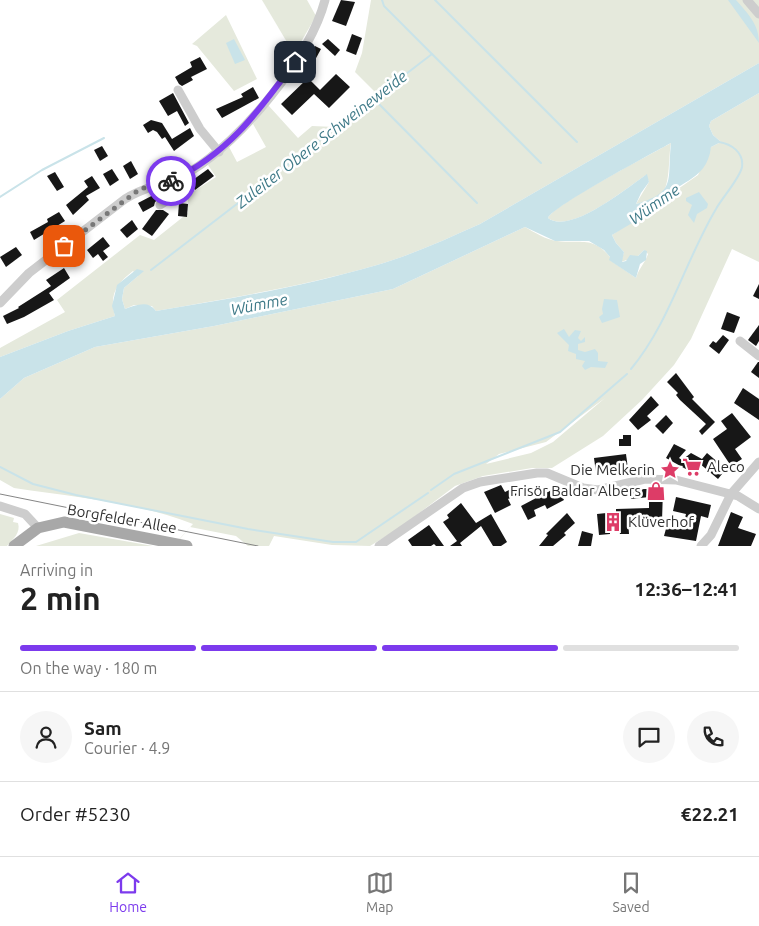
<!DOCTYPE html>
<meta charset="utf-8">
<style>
body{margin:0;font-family:Ubuntu,sans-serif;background:#f6f6f6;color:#222;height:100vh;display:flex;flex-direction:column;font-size:19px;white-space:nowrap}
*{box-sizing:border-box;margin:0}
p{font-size:16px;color:#767676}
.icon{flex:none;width:28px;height:28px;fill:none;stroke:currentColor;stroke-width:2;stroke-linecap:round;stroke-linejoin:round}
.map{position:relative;height:546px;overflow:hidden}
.side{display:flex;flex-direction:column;background:#fff;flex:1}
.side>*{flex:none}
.pin{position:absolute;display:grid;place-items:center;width:42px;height:42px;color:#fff;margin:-21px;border-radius:10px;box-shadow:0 2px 8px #0006}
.courier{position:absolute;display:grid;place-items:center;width:50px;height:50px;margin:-25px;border:4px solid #7c3aed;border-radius:50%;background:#fff;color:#222;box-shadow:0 1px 6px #0007}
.head em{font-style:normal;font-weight:700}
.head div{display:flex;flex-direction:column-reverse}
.head{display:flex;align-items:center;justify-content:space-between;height:85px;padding:0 20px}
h1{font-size:32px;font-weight:700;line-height:38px}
.bar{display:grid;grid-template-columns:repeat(4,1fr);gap:8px 5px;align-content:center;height:60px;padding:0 20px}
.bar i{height:6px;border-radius:4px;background:#e0e0e0}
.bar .selected{background:#7c3aed}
.bar p{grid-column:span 4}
.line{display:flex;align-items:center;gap:12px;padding:0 20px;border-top:1px solid #e0e0e0}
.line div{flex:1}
.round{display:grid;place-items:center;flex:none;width:52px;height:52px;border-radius:26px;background:#f6f6f6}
.menu{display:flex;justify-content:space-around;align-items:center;height:70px;border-top:1px solid #e0e0e0;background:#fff;font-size:14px;color:#767676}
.menu a{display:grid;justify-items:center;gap:2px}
.menu .selected{color:#7c3aed}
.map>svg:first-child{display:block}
</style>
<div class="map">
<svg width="759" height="546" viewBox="0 0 759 546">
<rect width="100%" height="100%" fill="#fff"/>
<!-- green -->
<g fill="#e5e9dc" fill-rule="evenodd">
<path d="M262 0H307L316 16 294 54Z"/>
<path d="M371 0H759V63L480 224C446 239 412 255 377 265 305 286 230 298 156 311L152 306 134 305 125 309 122 299 124 288 138 276 133 271C116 284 109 295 115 316L68 331 0 357V348L65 312 57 300 140 235 154 240 188 213V195L216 177 208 165 229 147 237 162 266 147 253 124 268 105 298 138 312 126 335 127 371 98 374 91 355 72 362 53Z"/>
<path d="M226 15 257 79 234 91 197 46 192 44Z"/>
<path d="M759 93V262L732 249 691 339 674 365 642 400 603 436 552 468H532L483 476 455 486 398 529 370 546 332 545 274 536 269 546H173L193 524C137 502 74 497 14 488L0 480V399L24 378 95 347 214 326 393 289 525 227C534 232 546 240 557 241 580 244 593 236 610 257V260L636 278C639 268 645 263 648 254L644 250 638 256 621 262 624 252 616 243 612 235 698 175 711 147 721 142 713 135 709 126 711 121ZM605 398 553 442 531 453 486 464 499 454 546 442Z"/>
<path d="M671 143C668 157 671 190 659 196 652 200 643 202 636 204L649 182 646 175C626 188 571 235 548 218 554 204 652 154 671 143Z"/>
<path d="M0 514 14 518 13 522 18 523C21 533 13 539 7 546H0Z"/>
<path d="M79 533 153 546H36Z"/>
</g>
<!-- water -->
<g fill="#c9e3e9" fill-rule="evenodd">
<path d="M728 0H736C748 14 759 24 759 43Z"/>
<path d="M234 39 245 60 235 64 226 43Z"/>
<path d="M759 63V93L711 121 709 126 713 135 721 142 711 147C707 184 672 180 664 204L612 235 616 243 624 252 622 262 626 261 630 255 638 256 644 250 647 251 646 260 640 264 636 278 609 260 610 257 604 250 589 241H555L525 227 393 289 214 326 95 347 24 378 0 399V357L68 331 115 316 112 306 117 285 137 269 144 271 124 288 122 299 125 309C136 305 148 300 156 311 230 299 305 286 377 265 412 255 446 239 480 224ZM671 143C667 181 677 192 636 204L641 193 649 182 647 174C627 188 570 235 548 218 553 206 653 153 671 143Z"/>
<path d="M699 192 708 204 707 208 697 214 694 223 688 215 692 205 686 201V198Z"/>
<path d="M604 299 617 300 620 317 602 323 599 317 603 314 602 309Z"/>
<path d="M564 329 569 337 575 330 581 331 578 338 581 341 585 337V342L578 344V350L585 352 595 349 598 353V361L608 362 605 368 591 367 585 370 582 366 585 361 576 359V354L568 351 569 345 557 333Z"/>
</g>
<!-- pier -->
<path fill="#fff" d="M190 527 236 536 248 546H174Z"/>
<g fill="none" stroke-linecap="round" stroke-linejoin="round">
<!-- stream -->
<g stroke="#c9e3e9" stroke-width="2">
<path d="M382 0 384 6 541 163"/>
<path d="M435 0 577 142"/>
<path d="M375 100 477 203"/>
<path d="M0 197 42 170 104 138"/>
<path d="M151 270 432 54"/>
<path d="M631 369C670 322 685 261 716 209 722 198 740 178 742 167 744 152 731 144 719 142"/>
<path d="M0 467 33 484 76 495 248 529 333 542H356L428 493"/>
<path d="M431 490 454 474 560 432 627 374"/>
</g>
</g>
<!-- building -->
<g fill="#171717">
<path d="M341 0 355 2 346 26 332 21Z"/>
<path d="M352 34 362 38 356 55 346 51Z"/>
<path d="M328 39 340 50 335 56 322 44Z"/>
<path d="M315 46 321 49 315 60 309 57Z"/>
<path d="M200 57 207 69 191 77 193 80 182 86 179 84 175 77 192 67 190 62Z"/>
<path d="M336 74 350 87 329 108 314 94 292 115 281 104 308 78 320 90Z"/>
<path d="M253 87 259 98 222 118 216 109 243 97 241 94Z"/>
<path d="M173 93 189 123 185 126 177 111 168 116 159 101Z"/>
<path d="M151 120 162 123 172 139 190 128 194 136 174 151 165 137 162 139 157 132 153 130 148 133 143 125Z"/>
<path d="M102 146 108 156 100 161 94 150Z"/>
<path d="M131 161 138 174 130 179 123 166Z"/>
<path d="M112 169 119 180 110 186 103 174Z"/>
<path d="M208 169 214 176 195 190 190 182Z"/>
<path d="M55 172 64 187 57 191 47 176Z"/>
<path d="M92 176 100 188 86 196 89 200 73 215 66 205 88 187 84 181Z"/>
<path d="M181 184 186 194 177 199 173 188Z"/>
<path d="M161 191 163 196 155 202 154 206 143 212 138 203Z"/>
<path d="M179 203 188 204 187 217 178 216Z"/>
<path d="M156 210H163L169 214 152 236 142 229Z"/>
<path d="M59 212 65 221 34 240 30 232 48 222 47 219Z"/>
<path d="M132 220 138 229 127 238 120 230Z"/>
<path d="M103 237 110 246 103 251 108 257 103 261 98 254 93 258 87 250Z"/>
<path d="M16 247 22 255 6 267 0 257Z"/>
<path d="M64 268 70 278 49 293 54 300 24 317 7 324 3 316 19 308 18 307 51 286 46 280Z"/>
<path d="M759 284V299L753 296Z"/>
<path d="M727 312 740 317 734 333 721 329Z"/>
<path d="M759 325V341L756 346 748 340Z"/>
<path d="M723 335 729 340 719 354 709 346 713 341 716 343Z"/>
<path d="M758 362H759V378L751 372Z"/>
<path d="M676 373 694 397 692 399 715 422 702 435 699 431 706 424 680 400 676 395 678 393 667 382Z"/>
<path d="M743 388 759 399V420L734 403Z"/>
<path d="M651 396 659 405 647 416 651 420 638 430 629 420Z"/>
<path d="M732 413 751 437 735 449 742 459 731 466 713 439 727 429 721 421Z"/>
<path d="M666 415 673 423 663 434 655 426Z"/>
<path d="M623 435H631V446H619V439H623Z"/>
<path d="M674 444 686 450 679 458 682 460 691 453 702 459 707 453 726 469 718 479 699 463 693 473 666 458Z"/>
<path d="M626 454 628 469 596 473 594 458Z"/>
<path d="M501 485 505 492 515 487 519 494 508 499 511 505 495 513 484 492Z"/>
<path d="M557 487 564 500 547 509 545 505 534 510 536 516 528 520 521 506Z"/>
<path d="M645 489H663L662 521H648V518L628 519 629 534H620L619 530 610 531V534L599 535 597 514 616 512V509L649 508V497L631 499 630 490Z"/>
<path d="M676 497 711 505 708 518 701 516 696 541 664 536 667 525 682 529 686 514 673 511Z"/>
<path d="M461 503 476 523 491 514 507 542 501 546H493L481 526 460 543 462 546H450L457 541 443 522 449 518 447 515Z"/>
<path d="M731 512 743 517 738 528 756 534 751 546H718Z"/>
<path d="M567 513 575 523 564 533 566 535 553 546H539L548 535 546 534Z"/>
<path d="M429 525 444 546H436L434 544 431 546H412L408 540Z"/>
<path d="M582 531 593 534 591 546H578Z"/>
</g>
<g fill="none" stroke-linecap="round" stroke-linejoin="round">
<!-- minor -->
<g stroke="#cdcdcd" stroke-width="9">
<path d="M747 0 759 14"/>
<path d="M178 90 200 129 219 152"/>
<path d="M160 205 171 198 164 183"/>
<path d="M0 303 29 273 125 199C146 185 170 184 191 171 242 140 310 57 325 0"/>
<path d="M740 341 759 356"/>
<path d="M0 506 25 514 38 528"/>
<path d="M379 546 463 488 480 482 537 473H547L583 488 598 490 645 479 676 480 738 496 759 509"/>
<path d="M701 546 711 535 731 494 759 462"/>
</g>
<!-- major -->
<path stroke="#a8a8a8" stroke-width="11" d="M14 546 38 528 64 522 187 546"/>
<!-- tram -->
<path stroke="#858585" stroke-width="1" d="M0 494 258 546"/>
</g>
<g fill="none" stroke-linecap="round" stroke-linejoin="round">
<!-- done -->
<path stroke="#787878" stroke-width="5" stroke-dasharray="0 9" d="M64 246 140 189 171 181"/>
<!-- route -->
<path stroke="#7c3aed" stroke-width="6" d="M171 181C229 153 258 112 295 62"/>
</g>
<!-- icons -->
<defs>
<g id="supermarket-bare" transform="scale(1.5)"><path d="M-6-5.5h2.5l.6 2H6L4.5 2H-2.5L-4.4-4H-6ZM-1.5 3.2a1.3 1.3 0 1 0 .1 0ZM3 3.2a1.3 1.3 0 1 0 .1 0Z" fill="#dd3c67" stroke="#fff" stroke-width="2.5" paint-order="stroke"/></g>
<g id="sight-bare" transform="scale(1.5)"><path d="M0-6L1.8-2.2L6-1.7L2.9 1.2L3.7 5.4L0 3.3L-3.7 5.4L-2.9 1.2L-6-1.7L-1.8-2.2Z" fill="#dd3c67" stroke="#fff" stroke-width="2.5" paint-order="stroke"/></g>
<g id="shop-bare" transform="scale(1.5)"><path d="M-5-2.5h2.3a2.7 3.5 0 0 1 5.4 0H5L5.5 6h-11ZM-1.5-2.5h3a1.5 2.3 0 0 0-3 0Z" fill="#dd3c67" stroke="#fff" stroke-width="2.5" paint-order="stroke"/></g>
<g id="building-bare" transform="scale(1.5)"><path d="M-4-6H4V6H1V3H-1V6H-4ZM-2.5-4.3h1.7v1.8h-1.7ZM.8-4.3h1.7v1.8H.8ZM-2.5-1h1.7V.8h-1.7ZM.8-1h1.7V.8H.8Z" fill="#dd3c67" stroke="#fff" stroke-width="2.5" paint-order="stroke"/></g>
</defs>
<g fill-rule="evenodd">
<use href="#supermarket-bare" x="692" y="467"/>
<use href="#sight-bare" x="670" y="470"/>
<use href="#shop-bare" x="656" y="491"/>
<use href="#building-bare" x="613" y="522"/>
</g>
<g text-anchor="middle" stroke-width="5" stroke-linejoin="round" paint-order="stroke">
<!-- poi labels -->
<g font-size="15" fill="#303030" stroke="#fff" text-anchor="start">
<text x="707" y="472">Aleco</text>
<text x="655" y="475" text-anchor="end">Die Melkerin</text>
<text x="641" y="496" text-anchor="end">Frisör Baldar Albers</text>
<text x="628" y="527">Klüverhof</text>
</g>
<!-- street labels -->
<g font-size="15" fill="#303030" stroke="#fff">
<text transform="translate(122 519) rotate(10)" y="5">Borgfelder Allee</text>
</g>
<!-- water labels -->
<g font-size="16" font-style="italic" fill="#3f7a88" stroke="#fff">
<text transform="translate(321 139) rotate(-38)" y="6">Zuleiter Obere Schweineweide</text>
<text transform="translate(654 204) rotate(-35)" y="6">Wümme</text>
<text transform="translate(259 304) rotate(-11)" y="6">Wümme</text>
</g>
</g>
</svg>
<div class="pin" style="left:64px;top:246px;background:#ea580c"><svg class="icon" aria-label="bag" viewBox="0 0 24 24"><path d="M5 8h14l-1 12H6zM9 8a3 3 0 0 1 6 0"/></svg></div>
<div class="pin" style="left:295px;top:62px;background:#1f2937"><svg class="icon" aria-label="home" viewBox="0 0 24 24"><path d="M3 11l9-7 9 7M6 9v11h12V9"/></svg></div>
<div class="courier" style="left:171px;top:181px"><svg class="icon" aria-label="bike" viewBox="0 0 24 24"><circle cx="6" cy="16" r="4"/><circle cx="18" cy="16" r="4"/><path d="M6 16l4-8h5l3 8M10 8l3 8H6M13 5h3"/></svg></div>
</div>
<section class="side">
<div class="head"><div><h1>2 min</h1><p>Arriving in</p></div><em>12:36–12:41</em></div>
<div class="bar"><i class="selected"></i><i class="selected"></i><i class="selected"></i><i></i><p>On the way · 180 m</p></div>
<div class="line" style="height:90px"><a class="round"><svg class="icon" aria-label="person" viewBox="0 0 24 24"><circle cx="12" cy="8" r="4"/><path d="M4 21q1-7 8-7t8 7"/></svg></a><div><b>Sam</b><p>Courier · 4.9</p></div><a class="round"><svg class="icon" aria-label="chat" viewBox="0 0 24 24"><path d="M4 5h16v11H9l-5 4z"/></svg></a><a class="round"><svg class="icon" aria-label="phone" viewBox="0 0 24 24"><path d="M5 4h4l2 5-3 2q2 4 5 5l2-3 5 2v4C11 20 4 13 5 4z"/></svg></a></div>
<div class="line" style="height:65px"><div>Order #5230</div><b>€22.21</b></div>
</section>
<nav class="menu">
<a class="selected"><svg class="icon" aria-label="home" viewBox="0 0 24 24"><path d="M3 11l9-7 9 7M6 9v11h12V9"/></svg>Home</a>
<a><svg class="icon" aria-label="map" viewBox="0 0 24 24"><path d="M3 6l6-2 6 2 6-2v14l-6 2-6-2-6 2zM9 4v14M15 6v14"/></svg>Map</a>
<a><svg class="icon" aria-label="saved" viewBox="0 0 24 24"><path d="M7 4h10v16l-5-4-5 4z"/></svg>Saved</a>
</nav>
